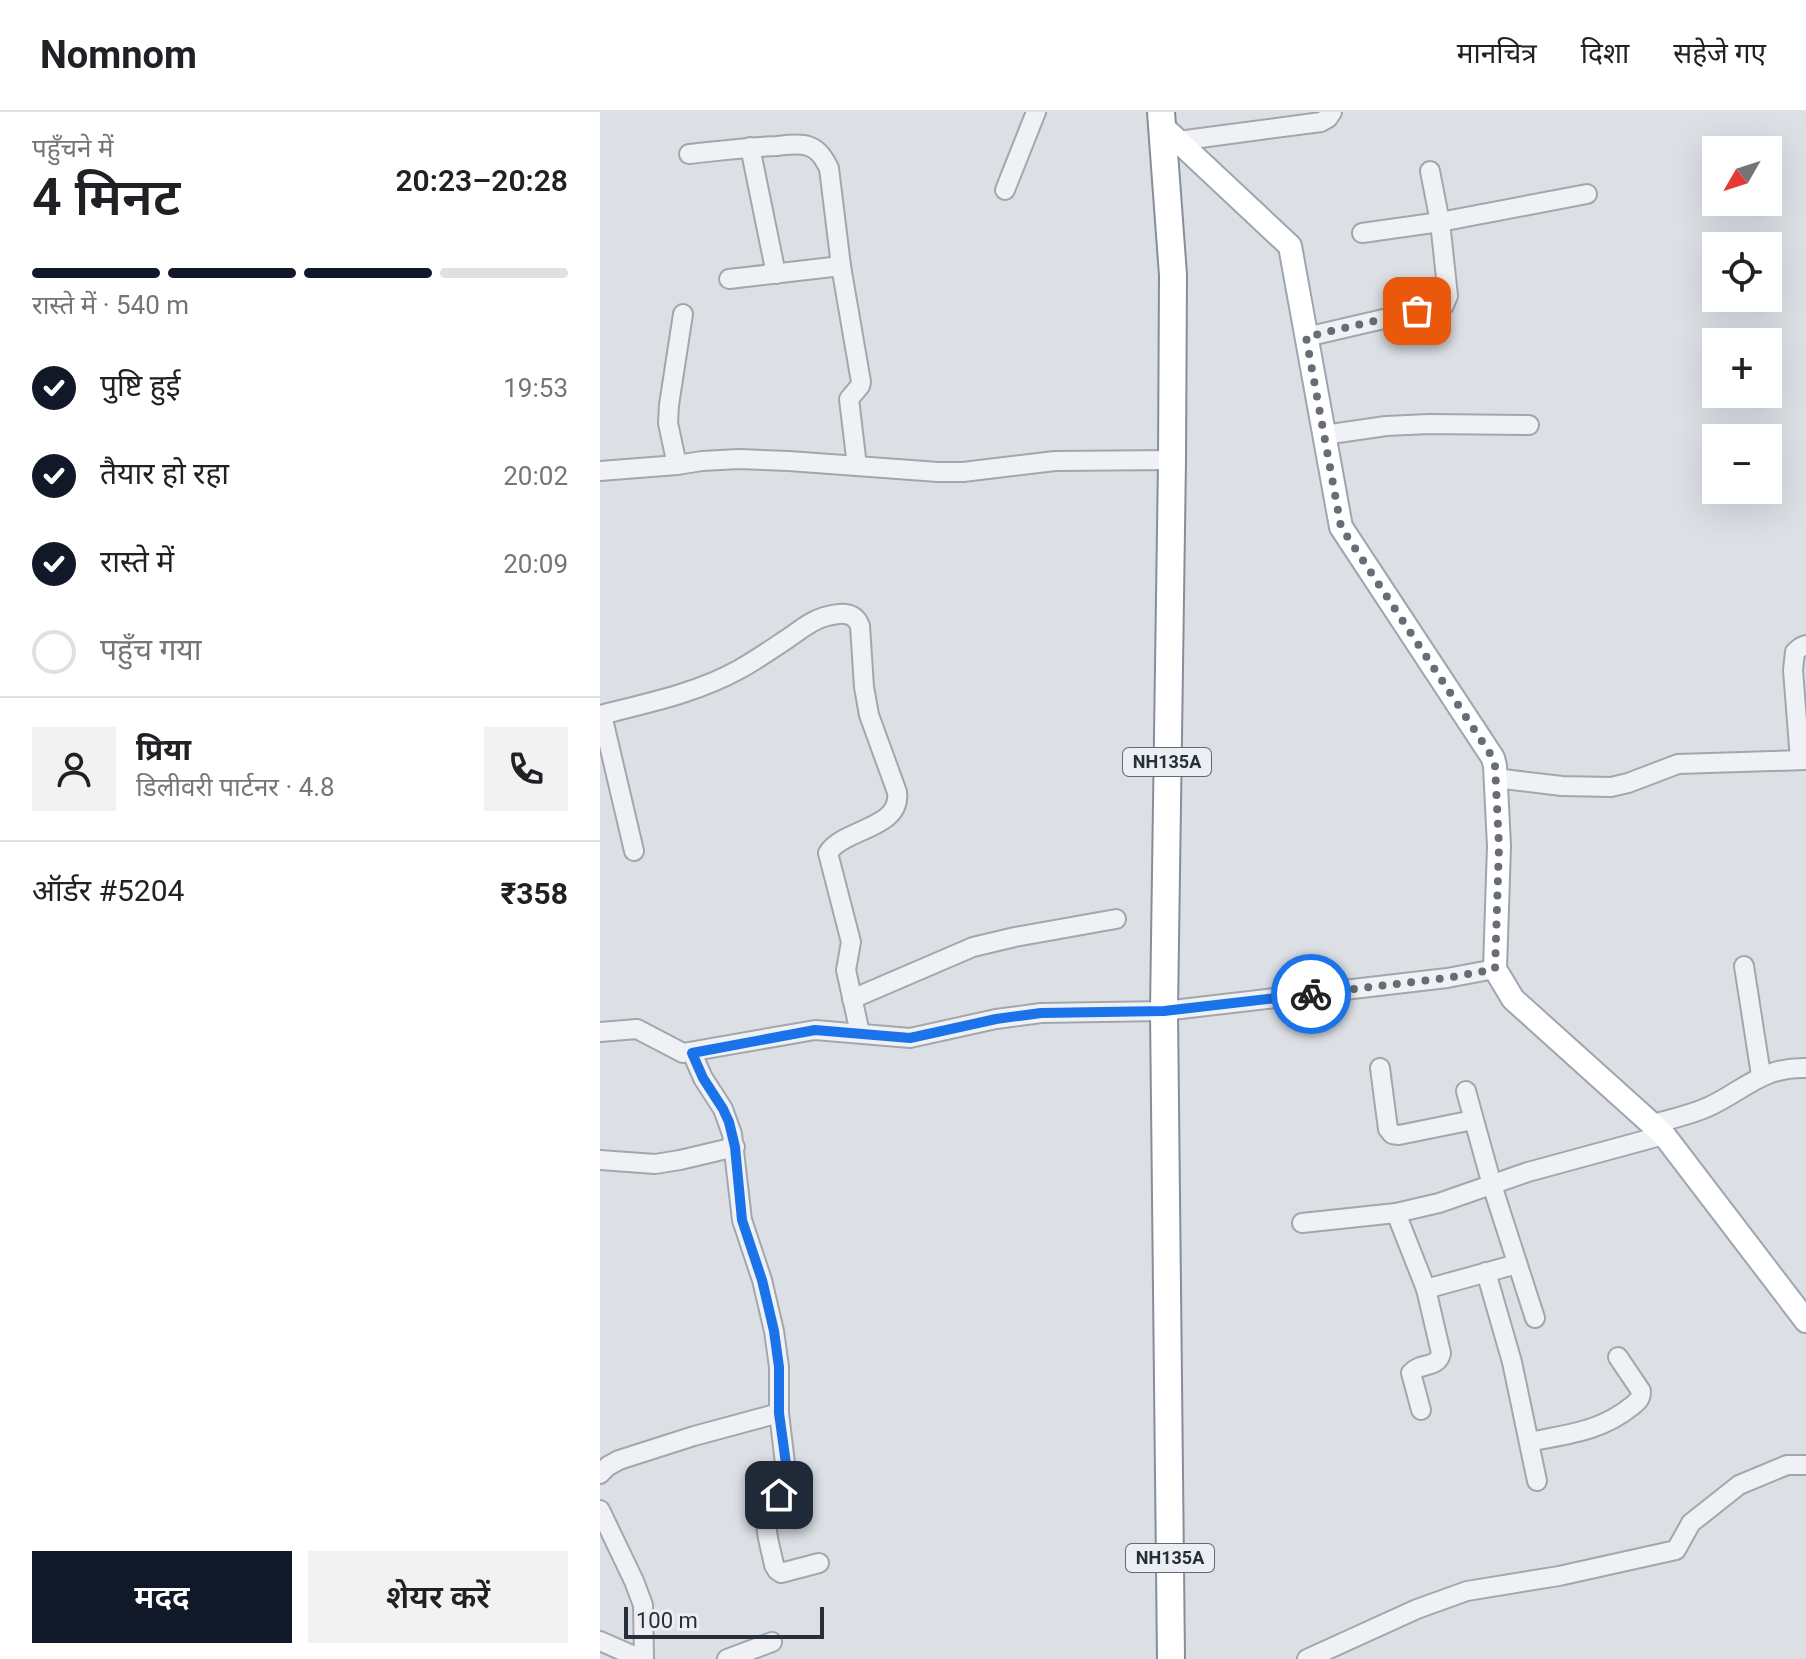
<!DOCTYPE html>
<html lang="hi">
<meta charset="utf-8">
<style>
body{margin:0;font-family:Roboto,"Noto Sans Devanagari",sans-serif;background:#f2f2f2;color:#202124;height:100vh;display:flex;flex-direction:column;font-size:30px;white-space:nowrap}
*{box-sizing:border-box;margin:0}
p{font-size:26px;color:#757577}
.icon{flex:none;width:44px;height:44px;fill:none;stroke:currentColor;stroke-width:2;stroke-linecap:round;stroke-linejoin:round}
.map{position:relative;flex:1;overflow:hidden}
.drawer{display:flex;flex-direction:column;background:#fff;width:600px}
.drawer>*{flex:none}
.needle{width:52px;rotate:231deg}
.fabs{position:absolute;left:1102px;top:24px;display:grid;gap:16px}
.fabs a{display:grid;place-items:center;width:80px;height:80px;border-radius:0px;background:#fff;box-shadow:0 8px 32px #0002;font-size:40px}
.scale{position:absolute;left:24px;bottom:20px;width:200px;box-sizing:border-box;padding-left:8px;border:4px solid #272f3a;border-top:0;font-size:22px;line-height:28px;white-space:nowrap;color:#272f3a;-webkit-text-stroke:6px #ebeff3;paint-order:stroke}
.pin{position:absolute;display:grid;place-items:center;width:68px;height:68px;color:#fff;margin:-34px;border-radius:16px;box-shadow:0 4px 12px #0006}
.courier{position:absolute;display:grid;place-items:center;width:80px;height:80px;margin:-40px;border:6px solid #1a73e8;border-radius:50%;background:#fff;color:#222;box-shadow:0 2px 10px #0007}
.overview em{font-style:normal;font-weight:600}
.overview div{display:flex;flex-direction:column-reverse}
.overview{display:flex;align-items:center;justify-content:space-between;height:136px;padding:0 32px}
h1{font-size:52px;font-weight:600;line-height:60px}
.bar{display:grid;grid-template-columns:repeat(4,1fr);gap:12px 8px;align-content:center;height:96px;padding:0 32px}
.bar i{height:10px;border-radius:6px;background:#e0e0e0}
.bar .on{background:#111827}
.bar p{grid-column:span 4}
.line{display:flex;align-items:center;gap:20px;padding:0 32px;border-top:2px solid #e0e0e0}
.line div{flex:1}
.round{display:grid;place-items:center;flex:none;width:84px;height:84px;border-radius:0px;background:#f2f2f2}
ol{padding:0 32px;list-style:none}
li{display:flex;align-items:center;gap:24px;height:88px}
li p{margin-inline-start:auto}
li .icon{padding:8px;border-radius:50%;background:#111827;color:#fff;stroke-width:4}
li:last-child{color:#757577}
li i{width:44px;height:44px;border:4px solid #e0e0e0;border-radius:50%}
.button{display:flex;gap:16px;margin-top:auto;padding:16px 32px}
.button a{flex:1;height:92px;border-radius:0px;background:#111827;color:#fff;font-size:32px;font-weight:600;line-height:92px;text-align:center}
.button a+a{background:#f2f2f2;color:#202124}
header{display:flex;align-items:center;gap:48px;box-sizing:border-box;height:112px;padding:0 40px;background:#fff;border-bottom:2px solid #e0e0e0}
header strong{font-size:38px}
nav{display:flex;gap:44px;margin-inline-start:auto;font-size:28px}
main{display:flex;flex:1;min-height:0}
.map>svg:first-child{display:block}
</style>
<header>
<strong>Nomnom</strong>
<nav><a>मानचित्र</a><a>दिशा</a><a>सहेजे गए</a></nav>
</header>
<main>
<section class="drawer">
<div class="overview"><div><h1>4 मिनट</h1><p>पहुँचने में</p></div><em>20:23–20:28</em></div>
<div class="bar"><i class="on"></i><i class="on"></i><i class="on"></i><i></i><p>रास्ते में · 540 m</p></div>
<ol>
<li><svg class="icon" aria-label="check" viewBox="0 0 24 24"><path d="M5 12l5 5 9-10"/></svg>पुष्टि हुई<p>19:53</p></li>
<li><svg class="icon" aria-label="check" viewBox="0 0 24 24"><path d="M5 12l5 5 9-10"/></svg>तैयार हो रहा<p>20:02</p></li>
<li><svg class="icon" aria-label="check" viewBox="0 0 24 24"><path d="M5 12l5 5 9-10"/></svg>रास्ते में<p>20:09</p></li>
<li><i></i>पहुँच गया</li>
</ol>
<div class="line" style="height:144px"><a class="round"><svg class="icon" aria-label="person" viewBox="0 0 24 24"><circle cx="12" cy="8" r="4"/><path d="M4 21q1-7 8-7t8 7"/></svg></a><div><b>प्रिया</b><p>डिलीवरी पार्टनर · 4.8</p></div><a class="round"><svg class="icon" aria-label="phone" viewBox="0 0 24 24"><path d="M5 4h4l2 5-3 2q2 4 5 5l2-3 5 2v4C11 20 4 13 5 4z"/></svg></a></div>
<div class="line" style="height:104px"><div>ऑर्डर #5204</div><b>₹358</b></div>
<div class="button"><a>मदद</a><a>शेयर करें</a></div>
</section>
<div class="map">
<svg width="1206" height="1547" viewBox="0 0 1206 1547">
<rect width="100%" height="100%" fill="#dce0e5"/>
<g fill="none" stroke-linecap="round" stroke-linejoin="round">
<!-- minor casing -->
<g stroke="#a2a7ae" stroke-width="22">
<g id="minor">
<path d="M578 29 721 10 728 6 732 0"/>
<path d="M150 35 176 162"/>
<path d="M89 42C118 39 147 35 177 34 186 33 199 31 208 34 219 37 224 47 229 56L241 154 261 270 260 274 249 287 257 354"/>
<path d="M405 78 436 0"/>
<path d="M762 121 840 110 987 82"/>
<path d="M129 167 241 154"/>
<path d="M706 225 844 193 848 184 840 110 830 59"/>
<path d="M724 323 786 314 829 312 929 313"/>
<path d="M77 353 68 311 69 293 83 202"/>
<path d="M0 359 77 353 102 349 139 347 189 349 338 360H363L455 349 572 348"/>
<path d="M0 603C48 591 97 581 140 557 156 548 172 537 187 527 199 519 210 509 224 505 239 501 254 498 260 514L264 575 269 603 297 680C302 717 244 716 228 741L251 830 246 858 260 921"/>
<path d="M2 603 34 739"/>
<path d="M1200 648 1193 558 1195 540 1201 535 1206 533"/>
<path d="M895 666 962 674 1011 675 1028 671 1078 652 1206 648"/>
<path d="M1144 854 1161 963"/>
<path d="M252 887 373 835 415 825 516 807"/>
<path d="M0 920 37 917 83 941 215 918 310 926 396 907 441 901 564 899 847 866 895 857"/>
<path d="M92 941 103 966 123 997 132 1022 142 1108 162 1168 174 1219 179 1255V1301L187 1368C185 1380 175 1385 170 1395 161 1410 171 1436 174 1453L177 1458 181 1461 219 1451"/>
<path d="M780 956 788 1017 792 1022 799 1023 873 1008"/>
<path d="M866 979 892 1073 935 1206"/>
<path d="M1053 1012C1071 1007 1090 1003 1108 995 1145 978 1161 955 1206 956"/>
<path d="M0 1048 55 1052 80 1048 135 1035"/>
<path d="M796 1101 826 1177 841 1241C838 1257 820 1250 811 1261L821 1298"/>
<path d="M702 1111 796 1101 839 1091 928 1060 1064 1023"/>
<path d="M886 1160 912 1250 937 1369"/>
<path d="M826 1177 917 1152"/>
<path d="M929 1330C967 1322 1000 1320 1032 1294 1038 1289 1041 1287 1041 1279L1018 1245"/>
<path d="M0 1362 8 1354 19 1348 94 1324 179 1301"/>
<path d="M0 1398 34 1469 43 1493 44 1547"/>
<path d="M0 1529 41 1547"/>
<path d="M127 1547 172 1530"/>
<path d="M707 1547 817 1497 867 1479 959 1464 1076 1438 1091 1411 1139 1373 1187 1353H1206"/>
</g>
</g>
<!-- major casing -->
<g stroke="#9da5b0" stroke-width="26">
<path id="major" d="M562 14 690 134 741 415 893 646 895 654 899 734 895 857 913 887 1064 1023 1206 1209"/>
</g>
<!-- highway casing -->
<g stroke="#858e9a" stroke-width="30">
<path id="highway" d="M561 0 573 163 572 348 564 899 571 1547"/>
</g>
<!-- minor -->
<use href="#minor" stroke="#eff1f4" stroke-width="18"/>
<!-- major -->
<use href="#major" stroke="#fff" stroke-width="22"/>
<!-- highway -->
<use href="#highway" stroke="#fff" stroke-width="26"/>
</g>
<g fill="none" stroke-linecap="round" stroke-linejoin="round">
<!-- done -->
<path stroke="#666d76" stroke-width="8" stroke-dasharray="0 14.4" d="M711 882 847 866 895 857 899 734 895 654 893 646 741 415 706 225 817 199"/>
<!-- route -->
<path stroke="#1a73e8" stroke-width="10" d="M179 1383 186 1375 187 1359 179 1301V1255L174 1219 162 1168 142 1108 135 1035 129 1010 123 997 103 966 92 941 215 918 310 926 396 907 441 901 564 899 711 882"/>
</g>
<g text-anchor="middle" stroke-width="6" stroke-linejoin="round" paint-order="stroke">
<!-- shield labels -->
<g fill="#ebeff3" stroke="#626972" stroke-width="2">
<rect x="523" y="636" width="88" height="28" rx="6"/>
<rect x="526" y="1432" width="88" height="28" rx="6"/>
</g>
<g font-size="18" font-weight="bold" fill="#272f3a">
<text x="567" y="656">NH135A</text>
<text x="570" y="1452">NH135A</text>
</g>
</g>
</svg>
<div class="fabs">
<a><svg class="needle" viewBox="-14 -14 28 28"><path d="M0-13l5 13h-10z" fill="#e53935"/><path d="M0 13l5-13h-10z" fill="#757577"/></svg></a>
<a><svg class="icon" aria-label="locate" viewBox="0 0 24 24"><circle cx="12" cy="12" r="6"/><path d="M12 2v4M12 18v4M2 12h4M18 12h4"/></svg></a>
<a>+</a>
<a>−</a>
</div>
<div class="scale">100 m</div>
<div class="pin" style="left:817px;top:199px;background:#ea580c"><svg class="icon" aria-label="bag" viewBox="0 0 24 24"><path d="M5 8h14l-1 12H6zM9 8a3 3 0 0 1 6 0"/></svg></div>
<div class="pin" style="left:179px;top:1383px;background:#1f2937"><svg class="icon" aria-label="home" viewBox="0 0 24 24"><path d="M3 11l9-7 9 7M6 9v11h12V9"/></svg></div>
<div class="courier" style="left:711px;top:882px"><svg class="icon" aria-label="bike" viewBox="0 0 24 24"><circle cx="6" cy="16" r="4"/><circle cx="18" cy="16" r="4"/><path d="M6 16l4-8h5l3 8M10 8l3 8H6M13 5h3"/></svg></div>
</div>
</main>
